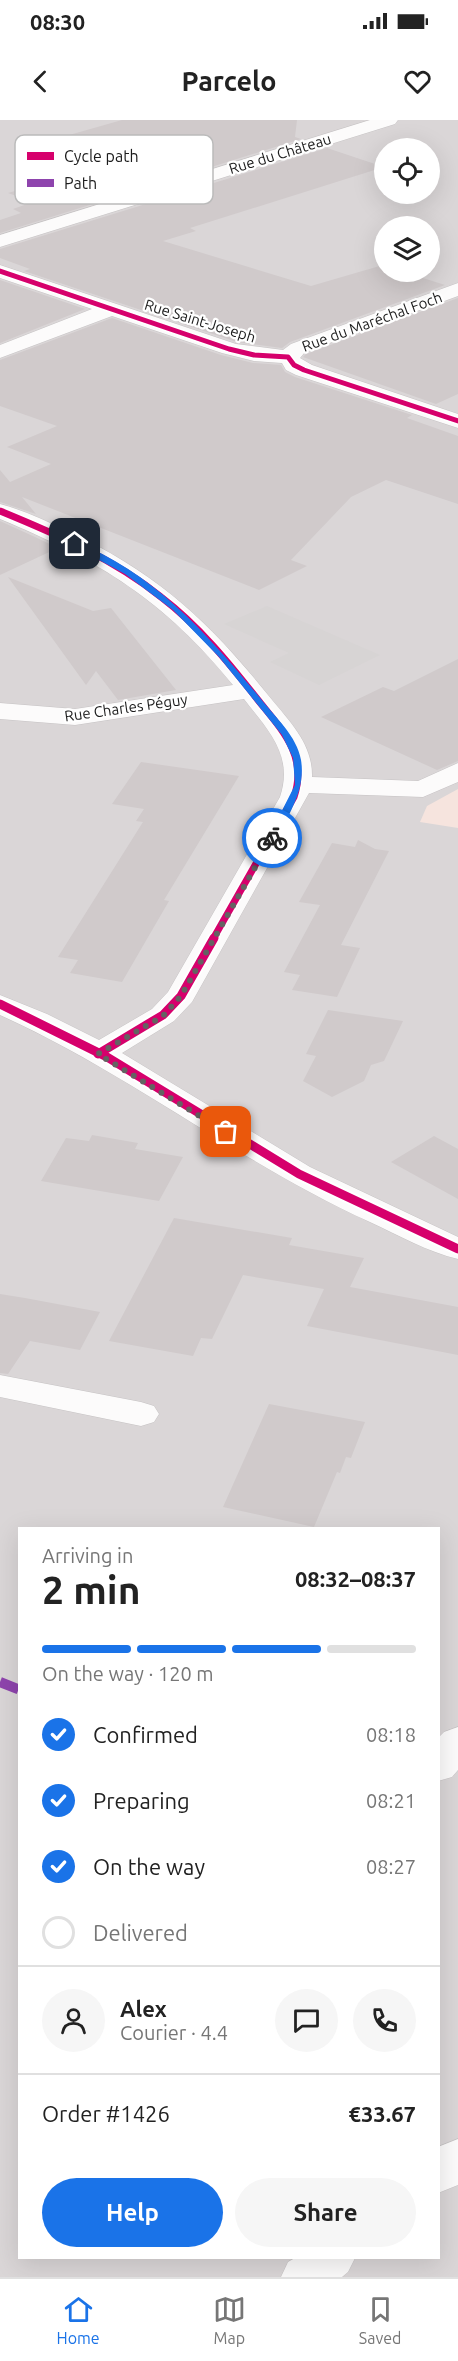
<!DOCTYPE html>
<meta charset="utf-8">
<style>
body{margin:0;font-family:Ubuntu,sans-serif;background:#f6f6f6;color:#222;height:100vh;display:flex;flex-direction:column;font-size:22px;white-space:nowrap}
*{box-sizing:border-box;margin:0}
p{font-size:20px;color:#767676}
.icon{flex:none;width:33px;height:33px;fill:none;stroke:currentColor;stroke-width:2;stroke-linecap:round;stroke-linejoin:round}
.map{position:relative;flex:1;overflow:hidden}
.drawer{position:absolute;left:18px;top:1407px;width:422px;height:732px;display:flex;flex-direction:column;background:#fff;border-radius:0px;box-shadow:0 6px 24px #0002}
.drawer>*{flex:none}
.fabs{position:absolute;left:374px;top:18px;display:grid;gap:12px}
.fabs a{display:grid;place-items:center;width:66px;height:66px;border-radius:50%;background:#fff;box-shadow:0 6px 24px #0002;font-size:30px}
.pin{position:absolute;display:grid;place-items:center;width:51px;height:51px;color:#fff;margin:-26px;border-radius:12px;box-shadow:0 3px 9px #0006}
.courier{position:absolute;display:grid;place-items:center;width:60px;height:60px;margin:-30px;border:4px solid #1a73e8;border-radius:50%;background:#fff;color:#222;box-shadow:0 2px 8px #0007}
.summary em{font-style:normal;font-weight:700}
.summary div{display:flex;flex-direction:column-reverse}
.summary{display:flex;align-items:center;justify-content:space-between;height:102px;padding:0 24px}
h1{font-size:39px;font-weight:700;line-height:45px}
.bar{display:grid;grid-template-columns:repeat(4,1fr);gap:9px 6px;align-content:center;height:72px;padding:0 24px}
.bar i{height:8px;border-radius:4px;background:#e0e0e0}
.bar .on{background:#1a73e8}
.bar p{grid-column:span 4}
.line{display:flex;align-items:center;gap:15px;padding:0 24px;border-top:2px solid #e0e0e0}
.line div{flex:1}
.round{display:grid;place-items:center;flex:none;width:63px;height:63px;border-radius:32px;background:#f6f6f6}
ol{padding:0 24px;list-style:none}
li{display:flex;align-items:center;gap:18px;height:66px}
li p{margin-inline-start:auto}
li .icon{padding:6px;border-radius:50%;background:#1a73e8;color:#fff;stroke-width:4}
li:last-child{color:#767676}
li i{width:33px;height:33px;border:3px solid #e0e0e0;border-radius:50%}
.cta{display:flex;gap:12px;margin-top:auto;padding:12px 24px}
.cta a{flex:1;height:69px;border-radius:36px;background:#1a73e8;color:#fff;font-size:24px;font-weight:700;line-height:69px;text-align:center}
.cta a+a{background:#f6f6f6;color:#222}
.status{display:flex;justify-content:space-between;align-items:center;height:42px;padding:0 30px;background:#fff;direction:ltr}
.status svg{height:16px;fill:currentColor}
header{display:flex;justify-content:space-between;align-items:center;height:78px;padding:0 24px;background:#fff;font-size:27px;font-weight:700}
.tab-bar{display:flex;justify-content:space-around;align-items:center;height:84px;border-top:2px solid #e0e0e0;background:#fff;font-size:16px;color:#767676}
.tab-bar a{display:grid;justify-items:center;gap:3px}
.tab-bar .on{color:#1a73e8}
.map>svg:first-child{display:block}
</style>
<div class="status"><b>08:30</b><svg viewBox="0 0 49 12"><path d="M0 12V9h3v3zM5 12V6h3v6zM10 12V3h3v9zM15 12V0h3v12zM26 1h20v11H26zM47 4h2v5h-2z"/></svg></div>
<header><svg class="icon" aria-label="back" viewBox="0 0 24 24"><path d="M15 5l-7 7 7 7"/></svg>Parcelo<svg class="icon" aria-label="heart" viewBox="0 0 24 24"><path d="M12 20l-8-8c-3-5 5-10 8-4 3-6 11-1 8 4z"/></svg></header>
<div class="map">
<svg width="458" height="2157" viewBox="0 0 458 2157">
<rect width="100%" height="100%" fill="#ebe4e5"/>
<!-- residential -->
<path fill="#dad6d7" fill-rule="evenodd" d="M0 0H458V2157H0ZM384 28H429V74H384ZM384 106H429V152H384ZM20 1408H438V2138H20Z"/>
<!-- education -->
<path fill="#f6e4de" d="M458 669V708L420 702 427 686Z"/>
<!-- parking -->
<path fill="#d7d4d4" d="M267 486 380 535 319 565 270 542 289 533 224 504Z"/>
<!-- building -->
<g fill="#d0cacb">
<path d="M122 0H297L295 17 301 19 0 113V100L21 93 13 89 33 82 8 73 84 51 20 29Z"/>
<path d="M327 28 384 47 190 108 196 111 163 121 311 166 383 145 384 152H404L445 165 290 222 282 228 237 222 24 151 30 149 0 138V129Z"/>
<path d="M0 160 85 189 0 223Z"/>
<path d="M458 178V274L436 284 303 237 306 234Z"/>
<path d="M112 198 221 235 253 243 281 245 285 252 295 257 412 295 407 298 458 316V384L386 360 351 377 291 440 307 446 259 470 22 377 36 394 0 382V350L10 362 51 344 7 327 57 306 0 286V240Z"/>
<path d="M0 401 35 417 58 428 0 455Z"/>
<path d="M8 457 93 491 111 488 176 570 118 580 96 551 86 565Z"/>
<path d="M458 539V641L437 650 321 597 383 567 394 571Z"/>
<path d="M141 642 239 656 164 780 169 781 122 862 70 853 78 840 58 837 143 702 136 701 144 689 112 684Z"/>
<path d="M358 720 375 729 389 731 341 825 360 828 337 877 292 870 300 855 284 852 320 785 299 782 332 723 355 727Z"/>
<path d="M328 890 403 901 384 941 371 945 364 961 332 977 303 961 316 936 306 934Z"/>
<path d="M92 1015 138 1023 135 1029 183 1037 159 1081 41 1061 66 1018 89 1021Z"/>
<path d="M434 1016 458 1029V1079L391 1042Z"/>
<path d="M174 1098 292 1118 289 1125 364 1138 350 1167 458 1187V1235L307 1206 324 1169 243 1155 212 1219 201 1218 193 1236 109 1221Z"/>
<path d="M0 1174 25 1178 100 1192 80 1230 30 1221 8 1254 0 1253Z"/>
<path d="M269 1284 365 1302 351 1338 346 1337 340 1353 337 1352 314 1407 223 1387Z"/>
</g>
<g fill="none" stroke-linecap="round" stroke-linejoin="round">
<!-- minor casing -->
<g stroke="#c6c3c4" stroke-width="1">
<g id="minor">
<path d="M370 0H398L395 4 0 127V115Z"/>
<path d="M0 145 236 224 283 230 291 224 458 163V176L305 232 300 238 312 245 458 294V308L296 255 286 250 282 243 254 241 222 233 112 196 0 238V225L92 189 0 158Z"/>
<path d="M0 384C23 390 46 401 68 411 156 453 207 499 268 575 288 600 313 623 312 657L418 661 458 643V662L423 677 309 673 192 882 174 901 122 933 310 1047 458 1117V1139C428 1132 398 1115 370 1102 240 1043 129 953 0 895V875L47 894 99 920 152 889 168 872 280 677C294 635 268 610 244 579L75 605 0 599V583L75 589 233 565C165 481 99 440 0 399Z"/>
<path d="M0 1255 141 1282 154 1286 159 1294 154 1302 141 1306 0 1277Z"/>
<path d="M458 1607V1650L452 1657 438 1661V1618L444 1612Z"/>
<path d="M458 2019V2065L438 2073V2027Z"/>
<path d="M295 2138H355L348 2152 342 2157H281L288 2142Z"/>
</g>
</g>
<!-- minor -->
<use href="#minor" fill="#fcfbfb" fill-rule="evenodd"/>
<!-- quiet -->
<path stroke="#8e44ad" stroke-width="10" stroke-dasharray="20 10" stroke-linecap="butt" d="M0 1562 20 1570"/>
<!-- cycleway-far2 casing -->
<g stroke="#fff" stroke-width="8">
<path id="cycleway-far2" d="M0 151 229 229 254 235 288 237 294 245 304 250 458 301"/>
</g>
<!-- cycleway-far1 casing -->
<g stroke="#fff" stroke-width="10">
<path id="cycleway-far1" d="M0 391C56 414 114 439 161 477 199 506 229 543 258 580 282 610 308 636 294 677L213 819"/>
</g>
<!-- cycleway casing -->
<g stroke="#fff" stroke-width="13">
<g id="cycleway">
<path d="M0 884 107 937 299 1054 458 1129"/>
<path d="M98 934 163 895 181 876 214 818"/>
</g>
</g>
<!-- cycleway-far2 -->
<use href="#cycleway-far2" stroke="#d6006c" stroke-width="5"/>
<!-- cycleway-far1 -->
<use href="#cycleway-far1" stroke="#d6006c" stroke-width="7"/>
<!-- cycleway -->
<use href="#cycleway" stroke="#d6006c" stroke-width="9"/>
</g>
<!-- route -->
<path fill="#1a73e8" d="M75 422C153 451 210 517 261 579 275 597 297 616 301 640 306 669 289 695 275 720L268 718 295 665 293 638 282 615 219 537 173 490 125 454 73 426Z"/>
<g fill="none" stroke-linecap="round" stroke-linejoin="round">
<!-- done -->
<path stroke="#646262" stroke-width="6" stroke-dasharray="0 10.8" d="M226 1012 98 934 163 896 181 876 272 718"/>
</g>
<g text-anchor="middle" stroke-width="4.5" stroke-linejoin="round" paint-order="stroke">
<!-- far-street labels -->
<g font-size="15" fill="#1c1c1c" stroke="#fff">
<text transform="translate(280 34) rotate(-17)" y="5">Rue du Château</text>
<text transform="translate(200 201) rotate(17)" y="5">Rue Saint-Joseph</text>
<text transform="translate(372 202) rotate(-20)" y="5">Rue du Maréchal Foch</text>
<text transform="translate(126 588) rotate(-8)" y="5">Rue Charles Péguy</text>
</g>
</g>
<!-- legend -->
<rect x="15" y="15" width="198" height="69" rx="9" fill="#fff" stroke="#bbb" stroke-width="1.5"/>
<rect x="27" y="32" width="27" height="8" fill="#d6006c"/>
<rect x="27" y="59" width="27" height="8" fill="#8e44ad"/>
<g font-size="16" fill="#1c1c1c">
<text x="64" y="42">Cycle path</text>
<text x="64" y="69">Path</text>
</g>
</svg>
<div class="fabs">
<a><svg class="icon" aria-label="locate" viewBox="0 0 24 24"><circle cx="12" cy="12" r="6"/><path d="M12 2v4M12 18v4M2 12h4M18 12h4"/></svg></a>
<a><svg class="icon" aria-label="layers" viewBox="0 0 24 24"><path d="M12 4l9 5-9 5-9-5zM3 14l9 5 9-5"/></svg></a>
</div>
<div class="pin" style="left:226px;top:1012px;background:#ea580c"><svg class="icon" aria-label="bag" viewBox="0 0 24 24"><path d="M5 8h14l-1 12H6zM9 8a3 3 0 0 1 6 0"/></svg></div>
<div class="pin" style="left:75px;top:424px;background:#1f2937"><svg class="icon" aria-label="home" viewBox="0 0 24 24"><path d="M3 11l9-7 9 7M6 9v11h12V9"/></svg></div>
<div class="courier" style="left:272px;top:718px"><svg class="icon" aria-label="bike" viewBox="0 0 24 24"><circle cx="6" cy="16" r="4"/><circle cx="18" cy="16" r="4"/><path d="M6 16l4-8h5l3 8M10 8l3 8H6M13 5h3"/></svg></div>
<section class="drawer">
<div class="summary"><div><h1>2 min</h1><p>Arriving in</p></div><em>08:32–08:37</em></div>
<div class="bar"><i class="on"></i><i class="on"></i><i class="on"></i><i></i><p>On the way · 120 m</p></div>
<ol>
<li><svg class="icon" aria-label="check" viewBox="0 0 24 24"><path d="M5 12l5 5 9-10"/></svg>Confirmed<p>08:18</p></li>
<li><svg class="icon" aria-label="check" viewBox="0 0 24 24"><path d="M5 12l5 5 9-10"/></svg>Preparing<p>08:21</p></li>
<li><svg class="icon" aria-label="check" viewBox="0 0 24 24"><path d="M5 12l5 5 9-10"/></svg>On the way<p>08:27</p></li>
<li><i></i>Delivered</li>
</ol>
<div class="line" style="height:108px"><a class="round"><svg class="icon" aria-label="person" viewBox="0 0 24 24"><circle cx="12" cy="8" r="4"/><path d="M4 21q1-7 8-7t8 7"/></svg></a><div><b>Alex</b><p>Courier · 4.4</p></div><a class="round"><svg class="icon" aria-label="chat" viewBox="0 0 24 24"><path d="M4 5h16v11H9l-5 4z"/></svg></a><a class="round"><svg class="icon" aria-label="phone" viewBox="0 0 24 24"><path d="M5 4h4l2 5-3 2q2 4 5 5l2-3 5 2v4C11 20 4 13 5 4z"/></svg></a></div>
<div class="line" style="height:78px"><div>Order #1426</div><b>€33.67</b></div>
<div class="cta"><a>Help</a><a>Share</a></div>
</section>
</div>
<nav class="tab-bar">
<a class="on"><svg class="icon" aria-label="home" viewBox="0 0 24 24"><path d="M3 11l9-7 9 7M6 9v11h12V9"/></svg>Home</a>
<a><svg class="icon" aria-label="map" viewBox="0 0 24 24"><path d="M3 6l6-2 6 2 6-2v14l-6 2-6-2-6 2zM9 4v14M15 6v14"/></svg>Map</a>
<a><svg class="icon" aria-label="saved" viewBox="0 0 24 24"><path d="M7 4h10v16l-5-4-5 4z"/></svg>Saved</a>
</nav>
